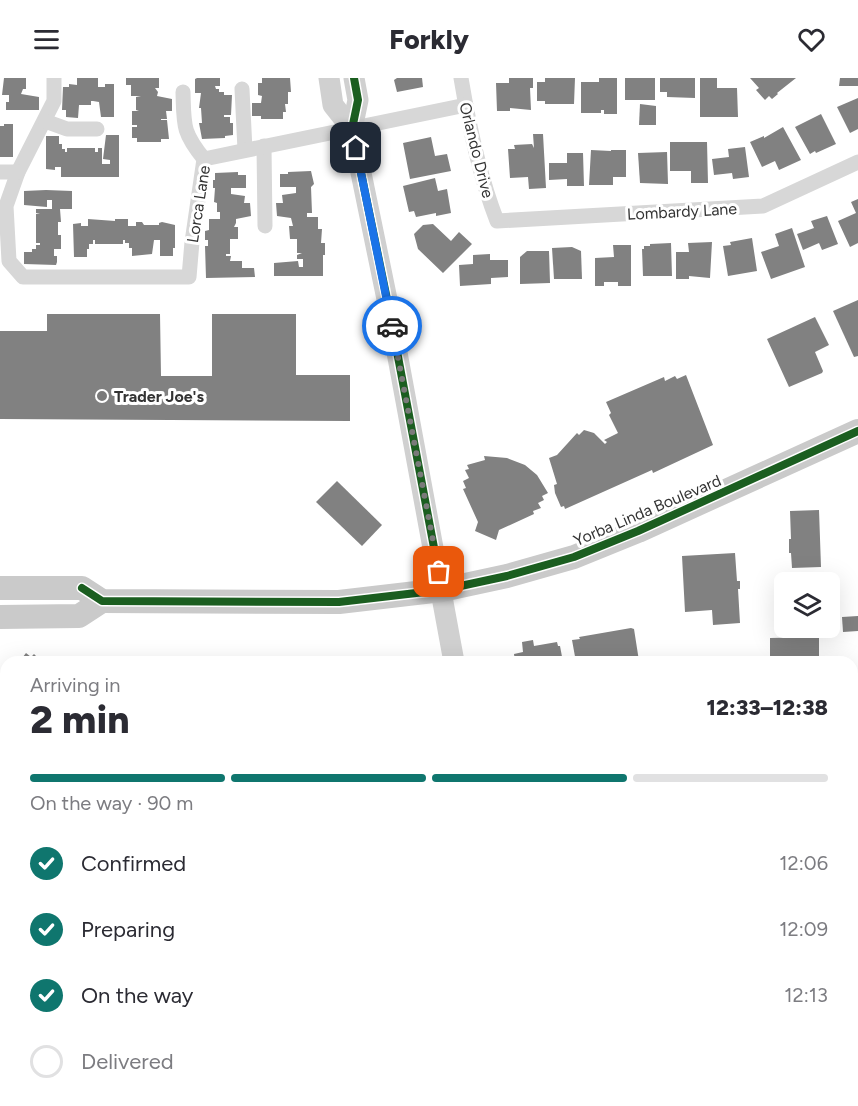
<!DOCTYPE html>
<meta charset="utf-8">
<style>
body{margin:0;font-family:Figtree,sans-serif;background:#f2f2f3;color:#2b2b33;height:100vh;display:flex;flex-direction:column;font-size:22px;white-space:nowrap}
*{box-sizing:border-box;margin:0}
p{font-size:20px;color:#7c7c81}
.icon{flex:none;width:33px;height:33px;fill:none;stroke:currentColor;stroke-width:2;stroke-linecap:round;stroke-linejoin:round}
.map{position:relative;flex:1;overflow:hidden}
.drawer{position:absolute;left:0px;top:578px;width:858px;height:452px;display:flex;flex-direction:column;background:#fff;border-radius:18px 18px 0 0;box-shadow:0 6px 24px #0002}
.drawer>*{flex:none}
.fabs{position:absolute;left:774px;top:494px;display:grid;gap:12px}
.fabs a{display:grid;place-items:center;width:66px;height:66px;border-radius:9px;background:#fff;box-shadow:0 6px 24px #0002;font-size:30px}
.pin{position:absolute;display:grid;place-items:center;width:51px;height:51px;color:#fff;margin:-26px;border-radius:12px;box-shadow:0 3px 9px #0006}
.courier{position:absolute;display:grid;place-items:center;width:60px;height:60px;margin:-30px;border:4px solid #1a73e8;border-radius:50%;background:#fff;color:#222;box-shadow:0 2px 8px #0007}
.summary em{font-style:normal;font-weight:800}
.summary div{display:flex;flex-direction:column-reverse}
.summary{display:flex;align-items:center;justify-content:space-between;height:102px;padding:0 30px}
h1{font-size:39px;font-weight:800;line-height:45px}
.bar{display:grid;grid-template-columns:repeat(4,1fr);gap:9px 6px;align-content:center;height:72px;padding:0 30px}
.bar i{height:8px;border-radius:4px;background:#e1e1e2}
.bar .current{background:#0f766e}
.bar p{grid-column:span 4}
ol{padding:0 30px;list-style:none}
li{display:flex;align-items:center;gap:18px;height:66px}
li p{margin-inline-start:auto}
li .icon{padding:6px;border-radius:50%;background:#0f766e;color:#fff;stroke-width:4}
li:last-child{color:#7c7c81}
li i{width:33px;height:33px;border:3px solid #e1e1e2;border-radius:50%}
header{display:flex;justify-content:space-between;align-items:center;height:78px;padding:0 30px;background:#fff;font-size:27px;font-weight:800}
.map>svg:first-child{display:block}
</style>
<header><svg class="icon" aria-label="menu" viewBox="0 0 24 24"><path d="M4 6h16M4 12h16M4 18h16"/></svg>Forkly<svg class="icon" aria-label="heart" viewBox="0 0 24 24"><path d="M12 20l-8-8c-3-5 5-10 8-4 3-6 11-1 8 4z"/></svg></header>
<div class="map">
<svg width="858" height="1028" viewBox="0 0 858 1028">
<rect width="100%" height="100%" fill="#fff"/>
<!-- building -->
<g fill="#818181">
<path d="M4 0H26V11H23L21 16 39 19V32H6V24H9V17H2Z"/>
<path d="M77 0H98V9H105V6H114V39H101L99 24 93 23H91V27H79L78 40 66 39V32H62L63 9H69V6L77 7Z"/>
<path d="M126 0H159V10H155L158 14 157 18 172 21V33H166L167 41H161V42H167L169 61H161V64H137V60H132V49H137V47H132V33H139L136 32V19L141 18H131V7H126Z"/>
<path d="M197 0H220V8H215L216 11H219V14H224V17H232L231 37H224V39H230V45H233V57L225 58V60L202 61 199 45H202L201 30H199L201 15H195V1Z"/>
<path d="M262 0H290L291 14H288V26H285L286 34H283V41H261V38H252V25H261L262 18 258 17V5H262Z"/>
<path d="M397 0H422L423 9 397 14 394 2Z"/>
<path d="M509 0H533V10H530L531 32 510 30V33H497L496 5H509Z"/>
<path d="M545 0H575L574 26H545V23H537V4H545Z"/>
<path d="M599 0H617V36H604V32H601V35H581V4H599Z"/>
<rect x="625" y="0" width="30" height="22"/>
<path d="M660 0H695V20L667 19V14H660Z"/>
<path d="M700 0H717V10H737L738 39H700Z"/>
<path d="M750 0H796L777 15 778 16 772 21 769 18 765 22 756 12 759 10Z"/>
<path d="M840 0H858V8H839Z"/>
<path d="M858 20V51L850 55 837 29Z"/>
<path d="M640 26 656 28V47H639Z"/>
<path d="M821 36 836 66 816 75 815 73 810 76 795 49Z"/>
<path d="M4 46H13V79H0V48H4Z"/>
<path d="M783 49 801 82 779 92 775 83 762 89 750 64 764 58V60Z"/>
<path d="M533 56H543L546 110 529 111 528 99 510 100 508 71H515L514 67 532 66 534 70Z"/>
<path d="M106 57H119V99H61V89H55V92L46 91V58H59V66H62V71H65V74H67V70H95V74H98V70H102V86H110V82L103 81Z"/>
<path d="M431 59 435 78 447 76 451 93 410 101 403 65Z"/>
<path d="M670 64H707L708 105H691V93H670Z"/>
<path d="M745 69 749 99 733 101 732 95 714 97 712 81 729 79 728 71Z"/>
<path d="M591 72 611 73V72H626V99H613V107H589Z"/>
<path d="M667 74 668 106 640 105 638 75Z"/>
<path d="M567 75H583L584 108H567V101L549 102V85H567Z"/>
<path d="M311 93 314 106 311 109 312 135H307V139H318V151H322L321 165H325V177H323V198H274V185L298 183 299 189H303V181H297V177L302 175H297V161H290L289 148H293L291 140 277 138 276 125H283L282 117 296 115V109H280V96H288V94Z"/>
<path d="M238 94V97H246V110H231V116L245 118 244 125H250L251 138 236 141V145L234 149H238V161H230V176H226V178H231L230 183H242V190H254L255 199 206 200 205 168H208V162H205V153L209 152V141H220V134H217V125L214 124 215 110H213V102H215V95Z"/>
<path d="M435 100 438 113 447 111 451 135 436 138V135L416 139 414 133 409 134 403 108Z"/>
<path d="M46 112 72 113V131H60L61 144H58V157H61V171H54V178H57V184L56 187 24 186V174H32V171H36V167H40V165H36V136H40L36 135V131H52V122H47V129L24 127V113Z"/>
<path d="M858 121V165L850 169 838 143 856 135 851 124Z"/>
<path d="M827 138 838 166 822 172 819 165 803 172 797 156 814 150 811 143Z"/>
<path d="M88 141 115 143V141H128V148H136V144H142L144 147H159V145L162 144 175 147V170H173V178H160V162H154L152 176 132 178V170H129V165H125V162H123V166H95V162H93V166H89V171H87V179H74L73 146 81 145V148H88Z"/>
<path d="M433 146 451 163 459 154 472 166 443 195 418 171 414 156 423 147Z"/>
<path d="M792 150 805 189 771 201 761 174 779 168 775 156Z"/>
<path d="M752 160 757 193 728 198 723 168 731 167 730 164Z"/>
<path d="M712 164 710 200 689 198V201H676V174H689L688 165Z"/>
<path d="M671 165 672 198H643L642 171H644V168H650V166Z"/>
<path d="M613 167H631V208H618V204H604V208H595V180L614 179Z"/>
<path d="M572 169 581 173 582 201H554L552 170Z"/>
<path d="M527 173H549L550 205 520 206V179Z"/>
<path d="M490 176V182H508V199L491 200V206L460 208 459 187 473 186V177Z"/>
<path d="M858 222V278L854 279 833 233Z"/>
<path d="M47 236H160L161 298H212V236H296V297H350V343L0 341V253H47Z"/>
<path d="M815 239 829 267 815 274 823 293 822 295 789 309 767 261Z"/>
<path d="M686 297 713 367 653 395 652 392 565 431 564 428 561 429 555 415 554 407 557 406 549 380 557 377 577 355 579 357 584 352 594 355 605 366 607 364 604 362 618 355 609 337 611 335 606 324 664 299 665 303 675 298 677 301Z"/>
<path d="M484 378 507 380 525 387 537 397 548 415 542 418 544 422 538 425 541 430 533 433 534 436 499 452 496 462 475 453 478 444 463 411 466 410 463 403 469 400 465 392 469 391 467 387 485 382Z"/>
<path d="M337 403 382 447 362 468 316 424Z"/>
<path d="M819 432 821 489 792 490 791 475H789V461H791L790 433Z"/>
<path d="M735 475 737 503H740V511H738L740 545 713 547 712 532 685 534 682 478Z"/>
<path d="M858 538V553L843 554 842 539Z"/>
<path d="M631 550 634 551 639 583 614 584V581L576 584 572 562 580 561 579 559Z"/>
<path d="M819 559V584H770V560Z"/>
<path d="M533 562 534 568 557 564 558 568H560L563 584H515L514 576 523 574 522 564Z"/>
<path d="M26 575 31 579 34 576 42 584H19Z"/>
<path d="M852 650H855L858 688H852Z"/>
<rect x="852" y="749" width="6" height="38"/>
<rect x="852" y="869" width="6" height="15"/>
<rect x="852" y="942" width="6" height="38"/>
<path d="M315 1023H427L423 1028H321Z"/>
</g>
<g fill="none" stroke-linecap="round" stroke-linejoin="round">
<!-- street -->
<g stroke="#d7d7d7" stroke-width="15">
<path d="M54 0V23L18 94 6 128 9 183 23 199H189L192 164 204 81"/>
<path d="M461 0C469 48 479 97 497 143L763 128 858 84"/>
<path d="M242 11 245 72"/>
<path d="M183 14C184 47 182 54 204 81"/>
<path d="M45 43 67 51H97"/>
<path d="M264 68 265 148"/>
<path d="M204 81 466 27"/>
<path d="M0 94H18"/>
<path d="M0 652 4 662 6 707"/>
<path d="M852 720H858"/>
<path d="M852 918H858"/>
<path d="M0 1002 6 985"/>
<path d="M571 1028 647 1023"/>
</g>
<!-- secondary -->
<g stroke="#d0d0d0" stroke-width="21">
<path d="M329 0 333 27 352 51"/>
<path d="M354 0 358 22 352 51 389 231 454 584"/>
<path d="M518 1023V1028"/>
</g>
<!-- primary -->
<g stroke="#cacaca" stroke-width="24">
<path d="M0 510H82L102 523 339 524 442 512 507 498 574 479 638 453 858 353"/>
<path d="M0 539 79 538 102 523"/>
</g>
<!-- cycleway casing -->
<g stroke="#fff" stroke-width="11">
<g id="cycleway">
<path d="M354 0 358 22 352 51 389 231 442 512"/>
<path d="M82 510 102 523 339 524 442 512 507 498 574 479 638 453 858 353"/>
</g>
</g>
<!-- cycleway -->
<use href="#cycleway" stroke="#1b5e20" stroke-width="8"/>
</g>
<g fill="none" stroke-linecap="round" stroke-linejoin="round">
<!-- done -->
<path stroke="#7a7a7a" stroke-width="6" stroke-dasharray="0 10.8" d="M392 248 439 494"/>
<!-- route -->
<path stroke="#1a73e8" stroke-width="8" d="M356 70 392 248"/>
</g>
<!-- markers -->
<circle fill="#7a7a7a" stroke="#fff" stroke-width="2" cx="102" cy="318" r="6"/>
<g text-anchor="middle" stroke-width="6" stroke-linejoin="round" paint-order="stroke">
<!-- street labels -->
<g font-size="16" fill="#333" stroke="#fff">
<text transform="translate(477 72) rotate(76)" y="6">Orlando Drive</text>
<text transform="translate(198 126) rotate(-81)" y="6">Lorca Lane</text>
<text transform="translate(682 133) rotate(-3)" y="6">Lombardy Lane</text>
<text transform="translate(647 432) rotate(-23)" y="6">Yorba Linda Boulevard</text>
</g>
<!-- poi labels -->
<g font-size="16" font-weight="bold" fill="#333" stroke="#fff" text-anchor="start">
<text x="114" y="324">Trader Joe's</text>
</g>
</g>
</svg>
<div class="fabs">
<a><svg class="icon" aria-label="layers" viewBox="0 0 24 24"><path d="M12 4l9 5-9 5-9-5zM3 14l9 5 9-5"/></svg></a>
</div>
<div class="pin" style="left:439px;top:494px;background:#ea580c"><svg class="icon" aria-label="bag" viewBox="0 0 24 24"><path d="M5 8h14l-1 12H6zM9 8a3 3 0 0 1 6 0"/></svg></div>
<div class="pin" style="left:356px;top:70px;background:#1f2937"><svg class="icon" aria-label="home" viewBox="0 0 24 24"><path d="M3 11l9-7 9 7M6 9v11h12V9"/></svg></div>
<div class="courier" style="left:392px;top:248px"><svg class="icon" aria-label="car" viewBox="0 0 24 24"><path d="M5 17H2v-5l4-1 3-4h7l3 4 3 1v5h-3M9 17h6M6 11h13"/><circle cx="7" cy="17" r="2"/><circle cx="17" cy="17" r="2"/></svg></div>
<section class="drawer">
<div class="summary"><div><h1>2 min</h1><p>Arriving in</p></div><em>12:33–12:38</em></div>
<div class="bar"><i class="current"></i><i class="current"></i><i class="current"></i><i></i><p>On the way · 90 m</p></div>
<ol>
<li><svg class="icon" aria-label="check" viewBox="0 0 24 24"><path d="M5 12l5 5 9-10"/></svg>Confirmed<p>12:06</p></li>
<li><svg class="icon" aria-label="check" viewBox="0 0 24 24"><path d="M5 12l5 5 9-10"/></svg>Preparing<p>12:09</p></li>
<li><svg class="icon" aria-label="check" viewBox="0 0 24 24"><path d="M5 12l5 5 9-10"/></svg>On the way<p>12:13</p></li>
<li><i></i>Delivered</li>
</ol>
</section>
</div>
